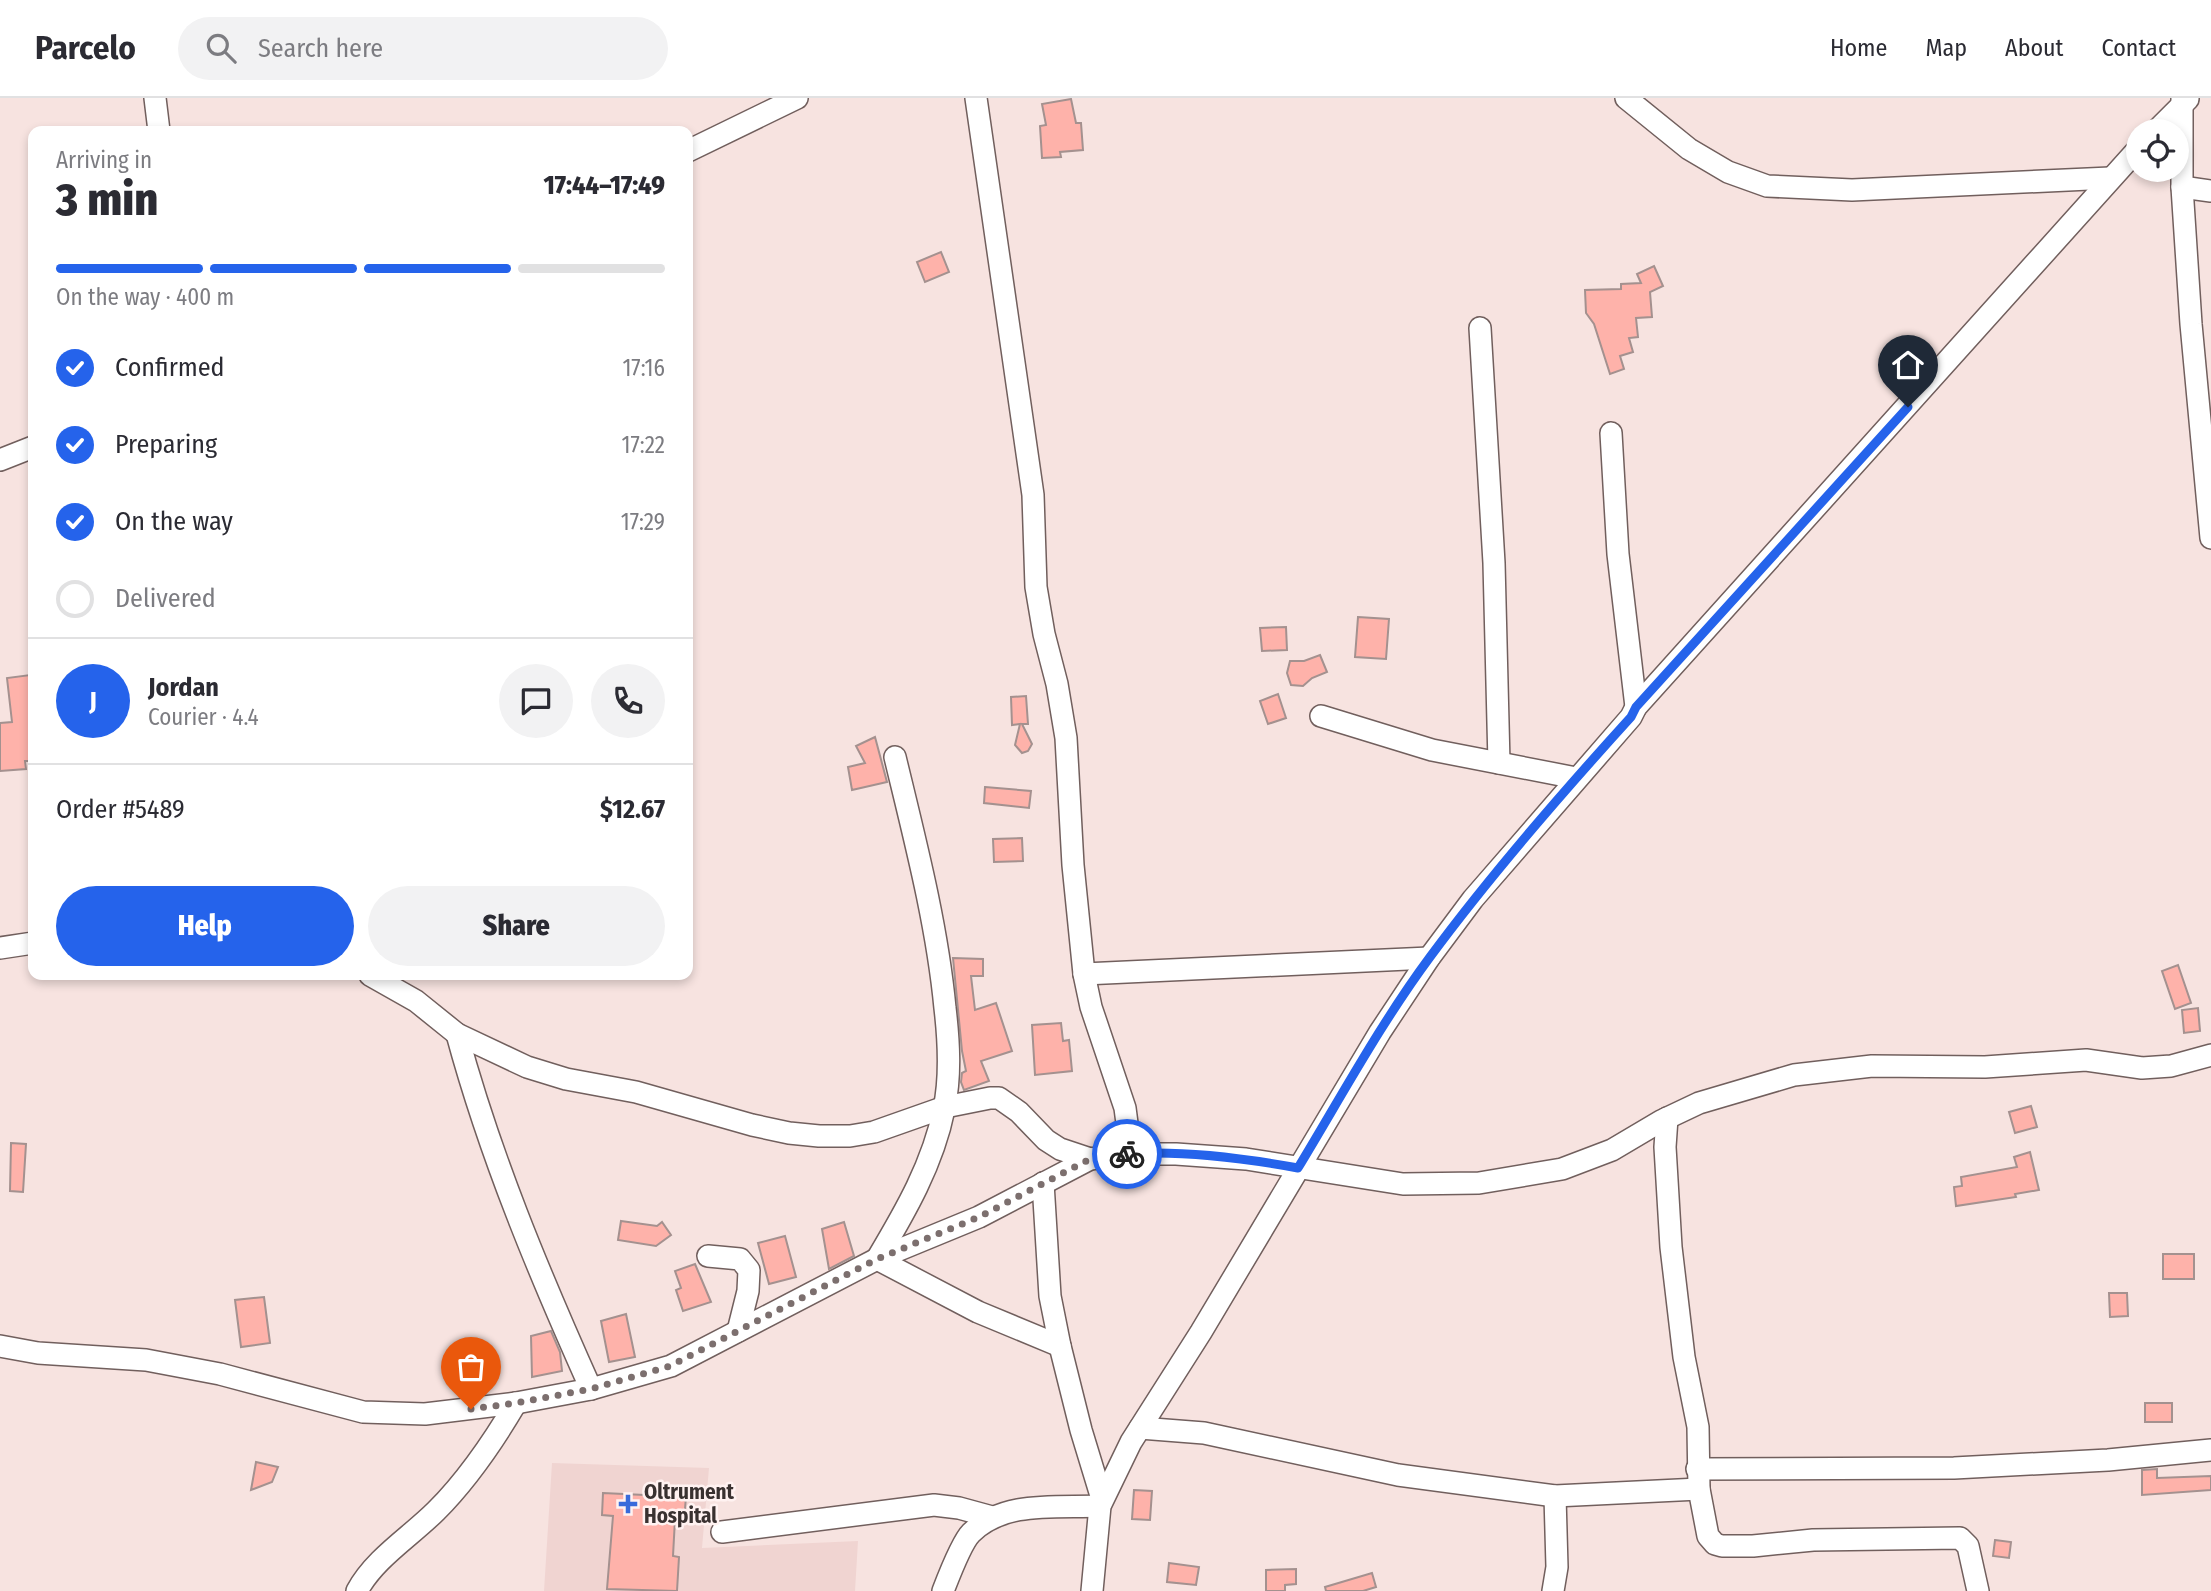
<!DOCTYPE html>
<meta charset="utf-8">
<style>
body{margin:0;font-family:"Fira Sans Condensed",sans-serif;background:#f2f2f3;color:#2b2b33;height:100vh;display:flex;flex-direction:column;font-size:26px;white-space:nowrap}
*{box-sizing:border-box;margin:0}
p{font-size:23px;color:#7c7c81}
.icon{flex:none;width:38px;height:38px;fill:none;stroke:currentColor;stroke-width:2;stroke-linecap:round;stroke-linejoin:round}
.map{position:relative;flex:1;overflow:hidden}
.side{position:absolute;left:28px;top:28px;width:665px;height:854px;display:flex;flex-direction:column;background:#fff;border-radius:14px;box-shadow:0 4px 10px #0003}
.side>*{flex:none}
.fabs{position:absolute;left:2126px;top:21px;display:grid;gap:14px}
.fabs a{display:grid;place-items:center;width:63px;height:63px;border-radius:50%;background:#fff;box-shadow:0 4px 10px #0003;font-size:35px}
.pin{position:absolute;display:grid;place-items:center;width:60px;height:60px;color:#fff;margin:-72px -30px;border-radius:50% 50% 50% 0;rotate:-45deg;box-shadow:0 0 7px #0007}
.pin .icon{rotate:45deg}
.courier{position:absolute;display:grid;place-items:center;width:70px;height:70px;margin:-35px;border:5px solid #2563eb;border-radius:50%;background:#fff;color:#222;box-shadow:0 2px 9px #0007}
.headline em{font-style:normal;font-weight:800}
.headline div{display:flex;flex-direction:column-reverse}
.headline{display:flex;align-items:center;justify-content:space-between;height:119px;padding:0 28px}
h1{font-size:46px;font-weight:800;line-height:52px}
.bar{display:grid;grid-template-columns:repeat(4,1fr);gap:10px 7px;align-content:center;height:84px;padding:0 28px}
.bar i{height:9px;border-radius:5px;background:#e1e1e2}
.bar .current{background:#2563eb}
.bar p{grid-column:span 4}
.line{display:flex;align-items:center;gap:18px;padding:0 28px;border-top:2px solid #e1e1e2}
.line div{flex:1}
.round{display:grid;place-items:center;flex:none;width:74px;height:74px;border-radius:37px;background:#f2f2f3}
ol{padding:0 28px;list-style:none}
li{display:flex;align-items:center;gap:21px;height:77px}
li p{margin-inline-start:auto}
li .icon{padding:7px;border-radius:50%;background:#2563eb;color:#fff;stroke-width:4}
li:last-child{color:#7c7c81}
li i{width:38px;height:38px;border:4px solid #e1e1e2;border-radius:50%}
.action{display:flex;gap:14px;margin-top:auto;padding:14px 28px}
.action a{flex:1;height:80px;border-radius:42px;background:#2563eb;color:#fff;font-size:28px;font-weight:800;line-height:80px;text-align:center}
.action a+a{background:#f2f2f3;color:#2b2b33}
header{display:flex;align-items:center;gap:42px;box-sizing:border-box;height:98px;padding:0 35px;background:#fff;border-bottom:2px solid #e1e1e2}
header strong{font-size:33px}
nav{display:flex;gap:38px;margin-inline-start:auto;font-size:24px}
.search{width:490px;height:63px;background:#f2f2f3;display:flex;align-items:center;gap:18px;box-sizing:border-box;padding:0 24px;border-radius:38px;color:#7c7c81;font-size:26px}
.map>svg:first-child{display:block}
</style>
<header>
<strong>Parcelo</strong>
<div class="search"><svg class="icon" aria-label="search" viewBox="0 0 24 24"><circle cx="10" cy="10" r="6"/><path d="M15 15l6 6"/></svg>Search here</div>
<nav><a>Home</a><a>Map</a><a>About</a><a>Contact</a></nav>
</header>
<div class="map">
<svg width="2211" height="1493" viewBox="0 0 2211 1493">
<rect width="100%" height="100%" fill="#f7e3e0"/>
<!-- built -->
<path fill="#f0d4d1" d="M552 1365 709 1370 702 1450 858 1443 855 1493H544Z"/>
<!-- building -->
<g fill="#feb2aa" stroke="#a4918f" stroke-width="2">
<path d="M1071 1 1076 25H1081L1083 52 1060 54 1061 59 1042 60 1040 28 1046 27 1042 6Z"/>
<path d="M941 154 949 174 925 184 917 164Z"/>
<path d="M1654 168 1663 188 1650 194 1652 219 1636 220 1638 239 1629 240 1633 254 1620 258 1624 271 1610 276 1594 226 1586 215 1585 192 1621 191V186L1641 185 1637 176Z"/>
<path d="M1358 519 1389 521 1386 561 1355 559Z"/>
<path d="M1286 529 1287 552 1262 553 1260 530Z"/>
<path d="M1320 557 1327 574 1312 580 1303 588 1291 587 1287 575 1290 563H1304Z"/>
<path d="M30 577 33 601V663H25L26 671 0 673V625L12 624 7 580Z"/>
<path d="M1278 596 1286 620 1268 626 1260 603Z"/>
<path d="M1026 598 1028 626H1022L1032 646 1028 653 1022 655 1015 647 1020 626 1012 627 1011 599Z"/>
<path d="M875 639 887 684 852 692 848 669 865 665 856 648Z"/>
<path d="M985 689 1031 693 1029 710 984 705Z"/>
<path d="M1022 740 1023 763 994 764 993 741Z"/>
<path d="M953 860 983 861V878H971L975 912 996 905 1012 953 981 963 989 983 964 992 961 984 962 975 966 973 962 953Z"/>
<path d="M2178 867 2191 905 2175 911 2162 873Z"/>
<path d="M2198 910 2200 933 2184 935 2182 912Z"/>
<path d="M1061 925 1063 943 1069 942 1072 973 1035 977 1032 927Z"/>
<path d="M2031 1008 2037 1029 2015 1035 2009 1014Z"/>
<path d="M11 1045 26 1046 23 1094 10 1093Z"/>
<path d="M2030 1054 2039 1092 2015 1096 2016 1099 1956 1108 1954 1089 1962 1088 1961 1079 2017 1069 2014 1059Z"/>
<path d="M621 1123 657 1128 662 1124 671 1137 656 1148 618 1142Z"/>
<path d="M844 1124 854 1158 829 1171 822 1131Z"/>
<path d="M785 1138 796 1179 769 1186 758 1145Z"/>
<rect x="2163" y="1156" width="31" height="25"/>
<path d="M695 1166 711 1204 683 1213 676 1192 681 1190 675 1173Z"/>
<path d="M2109 1195H2127L2128 1218 2110 1219Z"/>
<path d="M264 1199 270 1245 241 1249 235 1202Z"/>
<path d="M626 1216 635 1259 609 1264 601 1223Z"/>
<path d="M551 1233 560 1254 562 1273 532 1279 531 1238Z"/>
<rect x="2145" y="1305" width="27" height="19"/>
<path d="M256 1364 278 1369 272 1384 251 1392Z"/>
<path d="M2157 1371V1380L2211 1378V1392L2142 1397V1372Z"/>
<path d="M1134 1392 1152 1393 1150 1422 1132 1421Z"/>
<path d="M603 1395 686 1399 684 1422 675 1421 673 1458 679 1459 677 1493 607 1491 613 1418 602 1417Z"/>
<path d="M1995 1442 2011 1444 2009 1460 1993 1458Z"/>
<path d="M1169 1465 1199 1469 1196 1487 1167 1484Z"/>
<path d="M1296 1471V1486L1285 1487V1493H1266V1472Z"/>
<path d="M1372 1475 1376 1489 1363 1493H1326L1325 1489Z"/>
</g>
<g fill="none" stroke-linecap="round" stroke-linejoin="round">
<!-- minor casing -->
<g stroke="#715f5d" stroke-width="24">
<g id="minor">
<path d="M155 0 159 33"/>
<path d="M976 0 1033 397 1036 489 1044 536 1057 586 1066 640 1073 767 1084 876 1091 909 1125 1010 1131 1056"/>
<path d="M1626 0 1689 51 1728 74 1767 88 1852 92 2110 80"/>
<path d="M2182 0V89L2191 226 2211 440"/>
<path d="M2156 33 2188 1"/>
<path d="M688 53 797 0"/>
<path d="M2182 89 2211 93"/>
<path d="M1480 230 1494 465 1499 665"/>
<path d="M1611 335 1618 456 1636 609"/>
<path d="M0 362 33 349"/>
<path d="M1321 618 1432 652 1576 680"/>
<path d="M895 659C915 742 937 826 945 910 949 944 951 978 944 1011 933 1066 905 1114 877 1161L978 1214 1060 1248"/>
<path d="M0 850 33 845"/>
<path d="M1084 876 1429 860"/>
<path d="M370 877 416 903 457 936 527 969 566 981 636 994 752 1027 789 1035 819 1038H850L874 1034 945 1009 990 1000H999L1019 1014 1046 1042 1060 1051 1090 1061"/>
<path d="M457 936C490 1058 539 1175 591 1291"/>
<path d="M1667 1020 1665 1049 1671 1149 1684 1259 1698 1329 1699 1391 1708 1438 1715 1446 1722 1448H1753L1813 1442 1960 1440 1968 1448 1978 1493"/>
<path d="M1043 1085 1050 1198 1060 1248 1081 1332 1102 1401"/>
<path d="M708 1158 740 1161 749 1172 748 1193 738 1233"/>
<path d="M0 1248 38 1255 146 1262 220 1276 363 1314 425 1316 516 1305 591 1291 671 1268 877 1161 979 1119 1090 1061 1131 1056H1176L1246 1061 1403 1086 1479 1085 1562 1071 1612 1052 1661 1023 1699 1005 1794 977 1872 968 1985 969 2086 962 2142 970 2171 968 2211 957"/>
<path d="M1140 1330 1204 1335 1398 1377 1555 1398 1699 1391"/>
<path d="M1697 1371 1954 1370 2108 1362 2211 1352"/>
<path d="M722 1434 934 1407 959 1410 992 1419"/>
<path d="M357 1493C375 1460 410 1439 436 1413 468 1381 493 1344 516 1305"/>
<path d="M943 1493C948 1480 962 1444 971 1435 1004 1402 1057 1410 1100 1408"/>
<path d="M1092 1493 1100 1408 1131 1344 1201 1234 1380 934 1429 860 1473 801 1631 619 1636 609 2138 51"/>
<path d="M1553 1493 1557 1469 1555 1398"/>
</g>
</g>
<!-- minor -->
<use href="#minor" stroke="#fff" stroke-width="21"/>
</g>
<g fill="none" stroke-linecap="round" stroke-linejoin="round">
<!-- done -->
<path stroke="#7c6f6e" stroke-width="7" stroke-dasharray="0 12.6" d="M471 1311 516 1305 591 1291 670 1268 877 1161 979 1119 1090 1061 1127 1056"/>
<!-- route -->
<path stroke="#2563eb" stroke-width="9" d="M1127 1056C1184 1052 1243 1060 1298 1070 1341 999 1381 925 1430 859 1492 775 1561 696 1631 619L1636 609 1908 309"/>
</g>
<!-- markers -->
<path fill="#386bdb" stroke="#fff2f1" stroke-width="2.5" d="M624.5 1395.5h7v7h7v7h-7v7h-7v-7h-7v-7h7z"/>
<g text-anchor="middle" stroke-width="5" stroke-linejoin="round" paint-order="stroke">
<!-- poi labels -->
<g font-size="21" font-weight="bold" fill="#393130" stroke="#fff2f1" text-anchor="start">
<text x="644" y="1401">Oltrument<tspan x="644" dy="24">Hospital</tspan></text>
</g>
</g>
</svg>
<div class="fabs">
<a><svg class="icon" aria-label="locate" viewBox="0 0 24 24"><circle cx="12" cy="12" r="6"/><path d="M12 2v4M12 18v4M2 12h4M18 12h4"/></svg></a>
</div>
<div class="pin" style="left:471px;top:1311px;background:#ea580c"><svg class="icon" aria-label="bag" viewBox="0 0 24 24"><path d="M5 8h14l-1 12H6zM9 8a3 3 0 0 1 6 0"/></svg></div>
<div class="pin" style="left:1908px;top:309px;background:#1f2937"><svg class="icon" aria-label="home" viewBox="0 0 24 24"><path d="M3 11l9-7 9 7M6 9v11h12V9"/></svg></div>
<div class="courier" style="left:1127px;top:1056px"><svg class="icon" aria-label="bike" viewBox="0 0 24 24"><circle cx="6" cy="16" r="4"/><circle cx="18" cy="16" r="4"/><path d="M6 16l4-8h5l3 8M10 8l3 8H6M13 5h3"/></svg></div>
<section class="side">
<div class="headline"><div><h1>3 min</h1><p>Arriving in</p></div><em>17:44–17:49</em></div>
<div class="bar"><i class="current"></i><i class="current"></i><i class="current"></i><i></i><p>On the way · 400 m</p></div>
<ol>
<li><svg class="icon" aria-label="check" viewBox="0 0 24 24"><path d="M5 12l5 5 9-10"/></svg>Confirmed<p>17:16</p></li>
<li><svg class="icon" aria-label="check" viewBox="0 0 24 24"><path d="M5 12l5 5 9-10"/></svg>Preparing<p>17:22</p></li>
<li><svg class="icon" aria-label="check" viewBox="0 0 24 24"><path d="M5 12l5 5 9-10"/></svg>On the way<p>17:29</p></li>
<li><i></i>Delivered</li>
</ol>
<div class="line" style="height:126px"><b class="round" style="background:#2563eb;color:#fff">J</b><div><b>Jordan</b><p>Courier · 4.4</p></div><a class="round"><svg class="icon" aria-label="chat" viewBox="0 0 24 24"><path d="M4 5h16v11H9l-5 4z"/></svg></a><a class="round"><svg class="icon" aria-label="phone" viewBox="0 0 24 24"><path d="M5 4h4l2 5-3 2q2 4 5 5l2-3 5 2v4C11 20 4 13 5 4z"/></svg></a></div>
<div class="line" style="height:91px"><div>Order #5489</div><b>$12.67</b></div>
<div class="action"><a>Help</a><a>Share</a></div>
</section>
</div>
